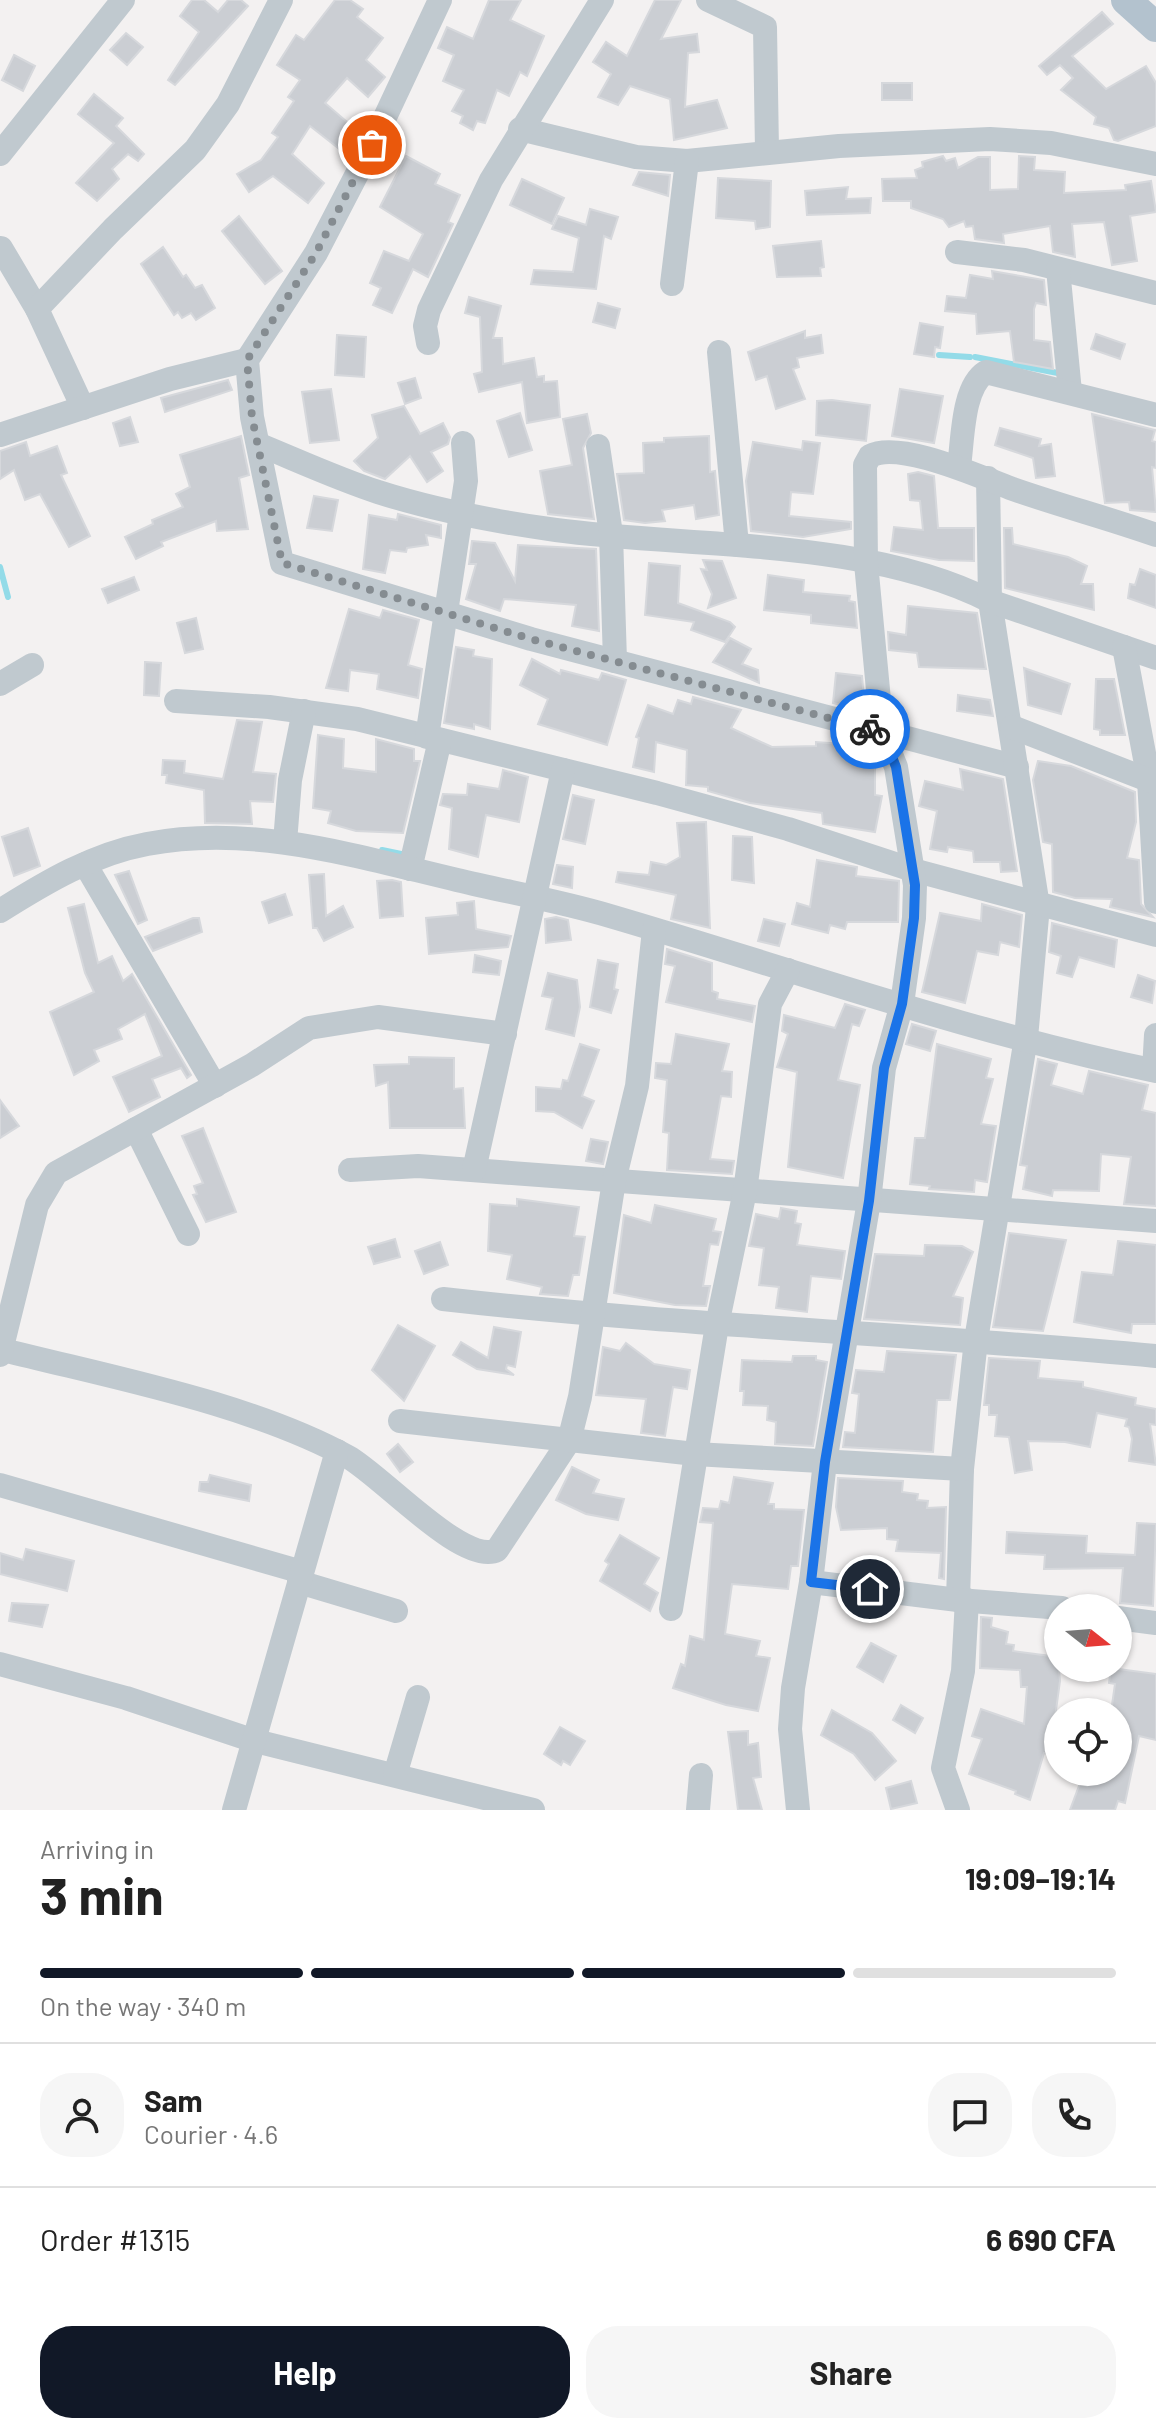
<!DOCTYPE html>
<meta charset="utf-8">
<style>
body{margin:0;font-family:Barlow,sans-serif;background:#f6f6f6;color:#222;height:100vh;display:flex;flex-direction:column;font-size:30px;white-space:nowrap}
*{box-sizing:border-box;margin:0}
p{font-size:26px;color:#767676}
.icon{flex:none;width:44px;height:44px;fill:none;stroke:currentColor;stroke-width:2;stroke-linecap:round;stroke-linejoin:round}
.map{position:relative;height:1810px;overflow:hidden}
.details{display:flex;flex-direction:column;background:#fff;flex:1}
.details>*{flex:none}
.needle{width:52px;rotate:107deg}
.buttons{position:absolute;left:1044px;top:1594px;display:grid;gap:16px}
.buttons a{display:grid;place-items:center;width:88px;height:88px;border-radius:50%;background:#fff;box-shadow:0 2px 6px #0004;font-size:40px}
.pin{position:absolute;display:grid;place-items:center;width:68px;height:68px;color:#fff;margin:-34px;border:4px solid #fff;border-radius:50%;box-shadow:0 2px 8px #0007}
.courier{position:absolute;display:grid;place-items:center;width:80px;height:80px;margin:-40px;border:6px solid #1a73e8;border-radius:50%;background:#fff;color:#222;box-shadow:0 2px 10px #0007}
.summary em{font-style:normal;font-weight:700}
.summary div{display:flex;flex-direction:column-reverse}
.summary{display:flex;align-items:center;justify-content:space-between;height:136px;padding:0 40px}
h1{font-size:52px;font-weight:700;line-height:60px}
.bar{display:grid;grid-template-columns:repeat(4,1fr);gap:12px 8px;align-content:center;height:96px;padding:0 40px}
.bar i{height:10px;border-radius:6px;background:#e0e0e0}
.bar .active{background:#111827}
.bar p{grid-column:span 4}
.line{display:flex;align-items:center;gap:20px;padding:0 40px;border-top:2px solid #e0e0e0}
.line div{flex:1}
.round{display:grid;place-items:center;flex:none;width:84px;height:84px;border-radius:32px;background:#f6f6f6}
.button{display:flex;gap:16px;margin-top:auto;padding:16px 40px}
.button a{flex:1;height:92px;border-radius:32px;background:#111827;color:#fff;font-size:32px;font-weight:700;line-height:92px;text-align:center}
.button a+a{background:#f6f6f6;color:#222}
.map>svg:first-child{display:block}
</style>
<div class="map">
<svg width="1156" height="1810" viewBox="0 0 1156 1810">
<rect width="100%" height="100%" fill="#f3f1f1"/>
<g fill="none" stroke-linecap="round" stroke-linejoin="round">
<!-- stream -->
<g stroke="#93dbe8" stroke-width="6">
<path d="M939 355 970 357"/>
<path d="M975 357 1063 374"/>
<path d="M0 567 8 597"/>
<path d="M382 850 406 855"/>
</g>
</g>
<!-- building -->
<g fill="#cbced3" stroke="#d6d8dc" stroke-width="2">
<path d="M192 0H204L218 12 228 0H241L248 6 175 85 168 80 199 32 180 16Z"/>
<path d="M335 0H350L363 9 357 17 383 38 366 60 385 77 368 97 347 78 325 103 360 133 343 152 310 126 292 154 324 183 308 203 273 176 249 192 237 174 261 160 278 137 272 133 294 101 288 97 300 80 277 65 296 35 304 40Z"/>
<path d="M489 0H521L510 20 544 36 527 76 520 72 509 96 497 90 485 123 477 121 473 130 460 123 463 116 452 111 464 90 443 81 454 55 438 48 447 27 473 39Z"/>
<path d="M655 0H681L661 39 697 34 699 52 688 53 685 107 717 100 727 128 674 140 670 99 630 86 618 105 598 97 611 74 593 62 606 42 627 56Z"/>
<path d="M1102 12 1113 24 1072 56 1106 89 1146 66 1156 83V126L1118 141 1114 140 1109 128 1094 124 1096 117 1061 90 1073 78 1060 65 1047 75 1039 66Z"/>
<path d="M126 33 143 47 127 65 110 50Z"/>
<path d="M14 55 35 66 23 91 2 80Z"/>
<rect x="882" y="83" width="30" height="17"/>
<path d="M94 94 123 118 116 126 144 154 138 161 128 154 112 169 119 179 97 201 76 183 114 143 78 114Z"/>
<path d="M406 156 440 174 435 184 460 195 448 222 453 224 428 277 413 269 392 313 373 305 381 288 370 283 384 251 409 261 423 234 380 207Z"/>
<path d="M943 156 946 161 955 158 958 168 978 157H990V190L1018 189 1019 156 1035 157 1034 170 1065 172 1064 193 1126 190 1125 185 1151 181 1156 212 1130 216 1137 261 1112 265 1104 222 1072 224 1075 257 1053 252 1050 226 1003 234 1004 243 975 239 973 226 966 227 964 221 949 227 943 219 911 208V201H883L882 179 917 178 915 170 923 167 922 162Z"/>
<path d="M639 172 670 175 668 196 633 185Z"/>
<path d="M718 178 771 181 770 227 756 229 755 221 716 218Z"/>
<path d="M522 179 564 198 552 224 510 205Z"/>
<path d="M848 187 846 199 871 198 870 213 807 215 805 191Z"/>
<path d="M590 209 618 217 611 239 604 236 596 289 531 284 534 270 573 272 579 238 552 229 558 216 586 225Z"/>
<path d="M239 216 282 271 265 284 222 231Z"/>
<path d="M821 241 824 267 820 268 821 276 777 277 773 246Z"/>
<path d="M163 247 183 277 186 275 195 288 202 285 215 308 196 320 191 313 182 318 178 312 174 315 141 264Z"/>
<path d="M992 271 1044 280 1046 305 1036 303 1034 309V340L1050 342 1053 369 1014 362 1010 331 977 334 976 314 945 311 947 296 966 298 970 275 993 279Z"/>
<path d="M469 297 501 306 493 338H502L503 364 534 358 537 377 544 376V382L557 381 560 417 527 423 522 382 479 392 474 374 482 372 480 317 465 313Z"/>
<path d="M598 303 620 309 615 328 593 322Z"/>
<path d="M920 323 943 327 940 348 935 347 934 357 914 354Z"/>
<path d="M805 331V338L821 335 823 353 797 358 799 367 793 369 805 399 776 409 767 376 756 380 748 352Z"/>
<path d="M1096 334 1125 344 1120 359 1091 349Z"/>
<path d="M337 335 366 337 364 377 335 375Z"/>
<path d="M415 378 421 398 405 404 398 383Z"/>
<path d="M228 380 232 390 165 412 161 398Z"/>
<path d="M331 389 339 440 310 443 302 392Z"/>
<path d="M900 389 943 396 934 443 892 436Z"/>
<path d="M832 400 870 405 866 441 816 435 817 401Z"/>
<path d="M404 406 420 434 443 423 450 437 448 444 431 452 443 471 427 482 410 456 385 479 364 471 354 461 378 438 372 415Z"/>
<path d="M520 413 532 450 509 457 497 421Z"/>
<path d="M587 414 591 433 583 448 594 519 548 514 540 471 572 465 563 419Z"/>
<path d="M1092 414 1155 430 1152 441 1156 442V468L1152 467 1156 512 1130 510 1129 502 1105 503Z"/>
<path d="M130 417 138 442 120 446 113 423Z"/>
<path d="M1000 428 1041 439 1039 446 1051 444 1055 476 1036 478 1033 458 995 445Z"/>
<path d="M241 436 249 475 239 478 248 529 217 531 216 521 161 542 163 546 136 559 125 537 153 524 152 520 183 507 176 494 190 487 180 455Z"/>
<path d="M709 436 710 472 715 471 719 515 696 519 694 505 662 510 665 521 645 523 624 520 617 474 644 473 643 443 664 442V438Z"/>
<path d="M803 441 820 443 813 494 791 492 789 516 851 522V529L803 537 751 531 746 481 753 442 802 450Z"/>
<path d="M26 442 30 456 57 446 67 473 61 475 90 536 69 547 40 494 25 500 14 470 0 479V451Z"/>
<path d="M918 472 934 476 938 528H974V561L939 560 891 551 894 527 923 530 920 501 910 500 908 474Z"/>
<path d="M314 496 338 500 332 531 307 528Z"/>
<path d="M398 514 441 525V538L426 535 428 545 407 548 406 552 390 550 385 573 363 569 369 515 397 520Z"/>
<path d="M1004 528H1012L1013 544 1068 557 1087 566 1081 584H1093L1094 610 1005 588Z"/>
<path d="M472 541 495 543 515 581 518 545 596 549 599 631 572 626 576 605 504 599 500 611 466 599 476 564H469Z"/>
<path d="M703 560 722 561 736 598 708 608 712 594 701 569 707 570Z"/>
<path d="M649 563 680 566 678 603 730 622 735 627 725 642 691 630 694 622 645 615Z"/>
<path d="M1140 569 1156 575V608L1128 598 1130 584 1135 585Z"/>
<path d="M768 575 804 580 803 592 850 596 849 601 855 602 857 628 811 623V615L764 610Z"/>
<path d="M134 577 139 590 108 603 102 589Z"/>
<path d="M908 606 977 613 986 669 919 667 917 653 889 650 888 632 906 635Z"/>
<path d="M349 609 380 618 383 610 419 620 408 665 422 669 418 698 377 689 379 674 350 670 348 691 326 688Z"/>
<path d="M196 618 203 649 185 653 177 623Z"/>
<path d="M730 638 751 649 742 664 758 670 759 683 713 662Z"/>
<path d="M456 647 474 650 473 656 492 659 490 729 474 724V729L444 723Z"/>
<path d="M532 659 560 674 561 670 599 680 602 673 626 680 607 745 538 724 548 699 520 685Z"/>
<path d="M145 662 161 663 159 696 144 695Z"/>
<path d="M1024 668 1070 684 1061 714 1028 705Z"/>
<path d="M836 673 862 676 865 711 833 703Z"/>
<path d="M1096 679H1114L1125 735H1100V730L1094 729Z"/>
<path d="M958 695 990 700 993 716 957 711Z"/>
<path d="M693 697 741 710 731 728 772 747 816 746V742L843 744V752L875 756V795L882 796 875 832 823 824 822 813 750 803 708 791V787L686 785 687 750 656 742 654 772 633 767 639 738 636 737 648 705 673 714 678 700 691 704Z"/>
<path d="M237 720 262 722 253 772 276 774 273 802 250 801 252 824 205 823 204 790 166 783 167 775H162L163 760 185 761 184 773 223 779Z"/>
<path d="M318 735 344 739 343 768 376 772V739L414 749V761H420L403 833 356 831 328 823 331 811 313 808Z"/>
<path d="M1038 761 1071 766 1135 792 1136 822 1127 858 1139 860 1141 904 1153 917 1110 907 1112 899 1075 898 1053 892 1052 844 1043 842 1033 780Z"/>
<path d="M960 769 1003 779 1017 871 1001 872 1000 862H974L973 851 948 847 947 852 930 849 937 811 919 806 925 781 963 790Z"/>
<path d="M503 770 528 777 519 822 486 815 478 857 449 849 452 808 440 805 443 794 467 795 468 784 499 789Z"/>
<path d="M573 795 594 800 585 844 563 839Z"/>
<path d="M706 822 710 928 671 919 676 895 616 882 618 872 649 875 651 862 666 865 680 857 677 823Z"/>
<path d="M28 828 40 866 14 876 2 837Z"/>
<path d="M733 836 752 837 754 883 732 880Z"/>
<path d="M817 860 857 867 856 876 899 881 898 922H847L845 929 830 925 828 933 792 924 797 903 810 907Z"/>
<path d="M557 865 573 867 572 888 553 884Z"/>
<path d="M129 871 147 920 138 924 115 875Z"/>
<path d="M324 874 326 916 343 906 353 927 324 941 317 928H313L309 875Z"/>
<path d="M392 880 401 882 403 916 380 918 377 881Z"/>
<path d="M285 894 292 915 269 923 262 902Z"/>
<path d="M474 901 476 929 511 936 508 947 429 954 426 918 458 915 457 903Z"/>
<path d="M84 904 98 963 112 956 123 981 132 974 191 1075 187 1078 181 1068 152 1079 160 1097 129 1112 113 1077 162 1056 145 1014 118 1029 122 1039 94 1050 99 1061 74 1075 50 1012 94 992 85 973 68 908Z"/>
<path d="M982 904 1022 915 1019 947 1000 942 998 955 977 951 965 1003 922 992 940 913 981 921Z"/>
<path d="M556 917 568 920 571 940 546 943 545 919Z"/>
<path d="M193 918H199L202 932 153 951 145 937Z"/>
<path d="M764 919 785 924 779 946 758 941Z"/>
<path d="M1052 923 1117 940 1114 967 1079 957 1072 977 1057 973 1061 956 1049 952Z"/>
<path d="M667 949 712 963V991L718 993 717 999 755 1006 752 1022 666 1002 675 966 665 964Z"/>
<path d="M475 955 501 961 499 975 473 972Z"/>
<path d="M598 960 618 964 614 989 618 990 611 1013 590 1007Z"/>
<path d="M548 973 577 980 580 1007 574 1036 546 1029 553 998 542 996Z"/>
<path d="M1138 975 1155 981 1152 1003 1131 997Z"/>
<path d="M845 1004 865 1010 859 1026 852 1024 838 1080 860 1085 843 1178 788 1167 797 1072 777 1067 788 1034 782 1031 784 1015 835 1028Z"/>
<path d="M912 1024 936 1031 930 1051 906 1044Z"/>
<path d="M676 1034 729 1044 722 1071 732 1072 731 1097 721 1096 710 1159 734 1161 732 1174 667 1170 669 1133 663 1132 667 1080 655 1078 656 1063 671 1064Z"/>
<path d="M580 1044 599 1050 582 1096 594 1101 582 1128 554 1112 536 1111V1087L561 1089 563 1080 568 1081Z"/>
<path d="M937 1044 991 1059 986 1078 993 1079 981 1124 996 1126 987 1182 975 1180 974 1192 929 1189 930 1186 910 1184 915 1138H925Z"/>
<path d="M409 1057 454 1058V1089L463 1088 465 1128H390L388 1082 376 1086 374 1065 409 1064Z"/>
<path d="M1038 1059 1057 1064 1051 1085 1083 1094 1089 1071 1148 1085 1142 1110 1156 1113V1206L1124 1204 1131 1157 1101 1154 1099 1191 1053 1190 1052 1196 1023 1189 1027 1166 1020 1165Z"/>
<path d="M0 1100 19 1126 0 1138Z"/>
<path d="M203 1128 236 1212 206 1222 193 1195 197 1194 194 1186 203 1183 182 1136Z"/>
<path d="M591 1139 608 1142 603 1164 586 1161Z"/>
<path d="M517 1199 579 1207 574 1236 585 1237 579 1275H573L568 1296 540 1294 542 1287 507 1279 512 1255 488 1251 490 1204 517 1206Z"/>
<path d="M655 1205 716 1219 713 1231 721 1232 718 1245 710 1244 703 1286H710L706 1306 675 1305 614 1293 624 1215 651 1223Z"/>
<path d="M781 1208 797 1211 795 1223 801 1224 797 1245 845 1251 841 1279 811 1276 807 1312 776 1308 779 1287 759 1285 764 1248 749 1246 756 1214 779 1219Z"/>
<path d="M1009 1233 1066 1240 1043 1331 993 1327Z"/>
<path d="M395 1239 400 1257 374 1264 368 1247Z"/>
<path d="M1118 1241 1156 1245V1324H1132L1131 1333 1074 1322 1082 1272 1113 1275Z"/>
<path d="M440 1242 448 1265 424 1274 415 1251Z"/>
<path d="M925 1245 962 1246 973 1252 953 1296 963 1298 960 1325 864 1319 875 1254 924 1256Z"/>
<path d="M398 1325 435 1346 404 1401 372 1370Z"/>
<path d="M494 1327 521 1332 515 1367 507 1365 506 1369 514 1375 477 1369 453 1355 461 1342 488 1358Z"/>
<path d="M626 1343 654 1364 690 1370 687 1389 673 1387 665 1436 641 1433 646 1399 596 1395 603 1347 620 1351Z"/>
<path d="M887 1351 956 1355 950 1400H937L933 1452 843 1447 845 1432 855 1433 859 1394 852 1393 856 1370 884 1372Z"/>
<path d="M793 1356H816V1360L827 1362 813 1446 775 1444 776 1422 767 1420 768 1406 743 1405 744 1391H740L742 1360 792 1362Z"/>
<path d="M989 1358 1040 1361 1038 1378 1083 1382V1387L1136 1398 1135 1405 1156 1409V1425L1150 1424 1156 1465 1129 1461 1132 1439 1129 1427 1125 1426 1127 1419 1097 1413 1090 1447 1065 1442 1028 1441 1032 1470 1015 1473 1009 1437 995 1436 997 1415H989V1405H984Z"/>
<path d="M398 1444 413 1462 400 1472 387 1454Z"/>
<path d="M572 1467 599 1480 593 1493 624 1499 618 1520 586 1514 556 1500Z"/>
<path d="M210 1475 251 1485 249 1501 199 1491 200 1482H208Z"/>
<path d="M734 1477 773 1483 768 1504H774V1509L804 1510 798 1566H791L788 1589 732 1584 725 1634 760 1641 756 1656 770 1658 758 1711 726 1705 673 1688 681 1664 685 1666 690 1636 704 1640 713 1523 700 1522 703 1508 719 1509 721 1501 729 1503Z"/>
<path d="M838 1478 903 1481 902 1492 918 1494 917 1500 928 1501 927 1508 946 1507 944 1579 939 1578 941 1553 896 1551 898 1540 887 1539V1528L841 1530 836 1507Z"/>
<path d="M1137 1523 1156 1524 1153 1606 1120 1603 1123 1568 1044 1569 1045 1555 1006 1553 1007 1532 1087 1536 1086 1553 1135 1555Z"/>
<path d="M620 1535 659 1558 644 1584 658 1593 650 1611 600 1581 609 1564 605 1561Z"/>
<path d="M26 1549 74 1561 67 1591 0 1574V1553L23 1560Z"/>
<path d="M12 1603 48 1605 42 1627 9 1621Z"/>
<path d="M981 1617 992 1618 991 1627 1008 1632 1006 1644 1014 1645 1013 1651 1058 1657 1060 1681 1050 1754 1044 1753 1030 1800 1015 1794 1016 1791 969 1774 982 1739 972 1736 981 1709 1024 1724 1027 1687H1021L1020 1670 980 1668Z"/>
<path d="M871 1643 896 1656 883 1682 857 1667Z"/>
<path d="M1111 1668 1156 1674V1740L1139 1736 1125 1803 1118 1801 1115 1810H1070L1080 1783 1087 1786 1092 1772H1118V1712H1111L1115 1684 1109 1683Z"/>
<path d="M901 1705 923 1718 915 1733 893 1720Z"/>
<path d="M832 1710 872 1733 896 1761 875 1780 854 1754 821 1735Z"/>
<path d="M560 1727 585 1741 570 1765 563 1761 561 1765 544 1754Z"/>
<path d="M748 1731V1745L758 1743 761 1777 753 1778 762 1810H738L728 1732Z"/>
<path d="M911 1781 917 1803 891 1809 886 1788Z"/>
</g>
<g fill="none" stroke-linecap="round" stroke-linejoin="round">
<!-- minor -->
<g stroke="#c0c9cf" stroke-width="24">
<path d="M440 0 372 145 316 253 247 360 252 417 282 563 531 639 1017 767"/>
<path d="M708 0 765 27 767 151"/>
<path d="M520 129 636 157 687 161 839 146 990 139 1051 143 1156 164"/>
<path d="M0 154 123 0"/>
<path d="M1 248 37 309"/>
<path d="M957 252 1024 260 1156 293"/>
<path d="M1058 269 1070 392"/>
<path d="M672 284 687 161"/>
<path d="M428 343 425 326 429 310 491 180 602 0"/>
<path d="M719 352 737 545"/>
<path d="M83 408 37 309 113 229 195 150 228 104 281 0"/>
<path d="M0 435 170 379 247 360"/>
<path d="M260 445C299 461 338 479 378 492 434 510 498 522 556 530 691 548 867 538 990 601L1038 906 1026 1038 976 1340 962 1469 958 1600"/>
<path d="M598 446 611 534 615 661"/>
<path d="M959 466C963 440 962 387 986 372L1156 415"/>
<path d="M988 478 990 601 1156 658"/>
<path d="M1124 647 1149 780 1156 902"/>
<path d="M0 684 32 665"/>
<path d="M176 701 269 707 357 719 657 793 788 829 913 870 1156 935"/>
<path d="M1012 727 1156 783"/>
<path d="M427 737 466 481 463 443"/>
<path d="M285 842 290 780 304 711"/>
<path d="M85 864 215 1086"/>
<path d="M410 869 440 740"/>
<path d="M0 911C46 882 93 854 147 844 252 824 355 856 457 880 507 892 560 901 610 916 791 969 971 1033 1156 1071"/>
<path d="M1154 1070 1156 1035"/>
<path d="M136 1129 188 1234"/>
<path d="M350 1170 418 1166 1156 1221"/>
<path d="M474 1170 563 770"/>
<path d="M443 1299C681 1326 919 1334 1156 1356"/>
<path d="M0 1349C109 1377 250 1403 348 1457 380 1474 464 1567 497 1550L569 1441 580 1397 614 1181 637 1086 654 930"/>
<path d="M0 1355 37 1205 56 1173 252 1065 309 1028 378 1017 505 1034"/>
<path d="M400 1421 695 1454 962 1469"/>
<path d="M0 1485 302 1572"/>
<path d="M299 1582 396 1611"/>
<path d="M811 1582 958 1600 1062 1608"/>
<path d="M671 1609 717 1325 745 1191 770 1004 788 970"/>
<path d="M1118 1618 1156 1623"/>
<path d="M0 1664 126 1698 255 1741 533 1810"/>
<path d="M395 1775 418 1697"/>
<path d="M234 1810 337 1451"/>
<path d="M698 1810 701 1775"/>
<path d="M798 1810 790 1729 793 1688 811 1582 825 1462 869 1201 884 1068 902 1004 914 918 915 885 896 767 882 732 866 563 865 465 870 456C899 440 980 477 1010 488 1058 505 1108 518 1156 535"/>
<path d="M958 1810 943 1768 963 1671 967 1600"/>
</g>
<!-- major -->
<path stroke="#b3c2ce" stroke-width="30" d="M1126 0 1156 27"/>
</g>
<g fill="none" stroke-linecap="round" stroke-linejoin="round">
<!-- done -->
<path stroke="#858c91" stroke-width="8" stroke-dasharray="0 14.4" d="M372 145 316 253 247 360 252 417 282 563 531 639 870 729"/>
<!-- route -->
<path stroke="#1a73e8" stroke-width="10" d="M870 729 882 732 896 767 915 885 914 918 902 1004 884 1068 869 1201 825 1462 811 1582 870 1589"/>
</g>
</svg>
<div class="buttons">
<a><svg class="needle" viewBox="-14 -14 28 28"><path d="M0-13l5 13h-10z" fill="#e53935"/><path d="M0 13l5-13h-10z" fill="#767676"/></svg></a>
<a><svg class="icon" aria-label="locate" viewBox="0 0 24 24"><circle cx="12" cy="12" r="6"/><path d="M12 2v4M12 18v4M2 12h4M18 12h4"/></svg></a>
</div>
<div class="pin" style="left:372px;top:145px;background:#ea580c"><svg class="icon" aria-label="bag" viewBox="0 0 24 24"><path d="M5 8h14l-1 12H6zM9 8a3 3 0 0 1 6 0"/></svg></div>
<div class="pin" style="left:870px;top:1589px;background:#1f2937"><svg class="icon" aria-label="home" viewBox="0 0 24 24"><path d="M3 11l9-7 9 7M6 9v11h12V9"/></svg></div>
<div class="courier" style="left:870px;top:729px"><svg class="icon" aria-label="bike" viewBox="0 0 24 24"><circle cx="6" cy="16" r="4"/><circle cx="18" cy="16" r="4"/><path d="M6 16l4-8h5l3 8M10 8l3 8H6M13 5h3"/></svg></div>
</div>
<section class="details">
<div class="summary"><div><h1>3 min</h1><p>Arriving in</p></div><em>19:09–19:14</em></div>
<div class="bar"><i class="active"></i><i class="active"></i><i class="active"></i><i></i><p>On the way · 340 m</p></div>
<div class="line" style="height:144px"><a class="round"><svg class="icon" aria-label="person" viewBox="0 0 24 24"><circle cx="12" cy="8" r="4"/><path d="M4 21q1-7 8-7t8 7"/></svg></a><div><b>Sam</b><p>Courier · 4.6</p></div><a class="round"><svg class="icon" aria-label="chat" viewBox="0 0 24 24"><path d="M4 5h16v11H9l-5 4z"/></svg></a><a class="round"><svg class="icon" aria-label="phone" viewBox="0 0 24 24"><path d="M5 4h4l2 5-3 2q2 4 5 5l2-3 5 2v4C11 20 4 13 5 4z"/></svg></a></div>
<div class="line" style="height:104px"><div>Order #1315</div><b>6 690 CFA</b></div>
<div class="button"><a>Help</a><a>Share</a></div>
</section>
